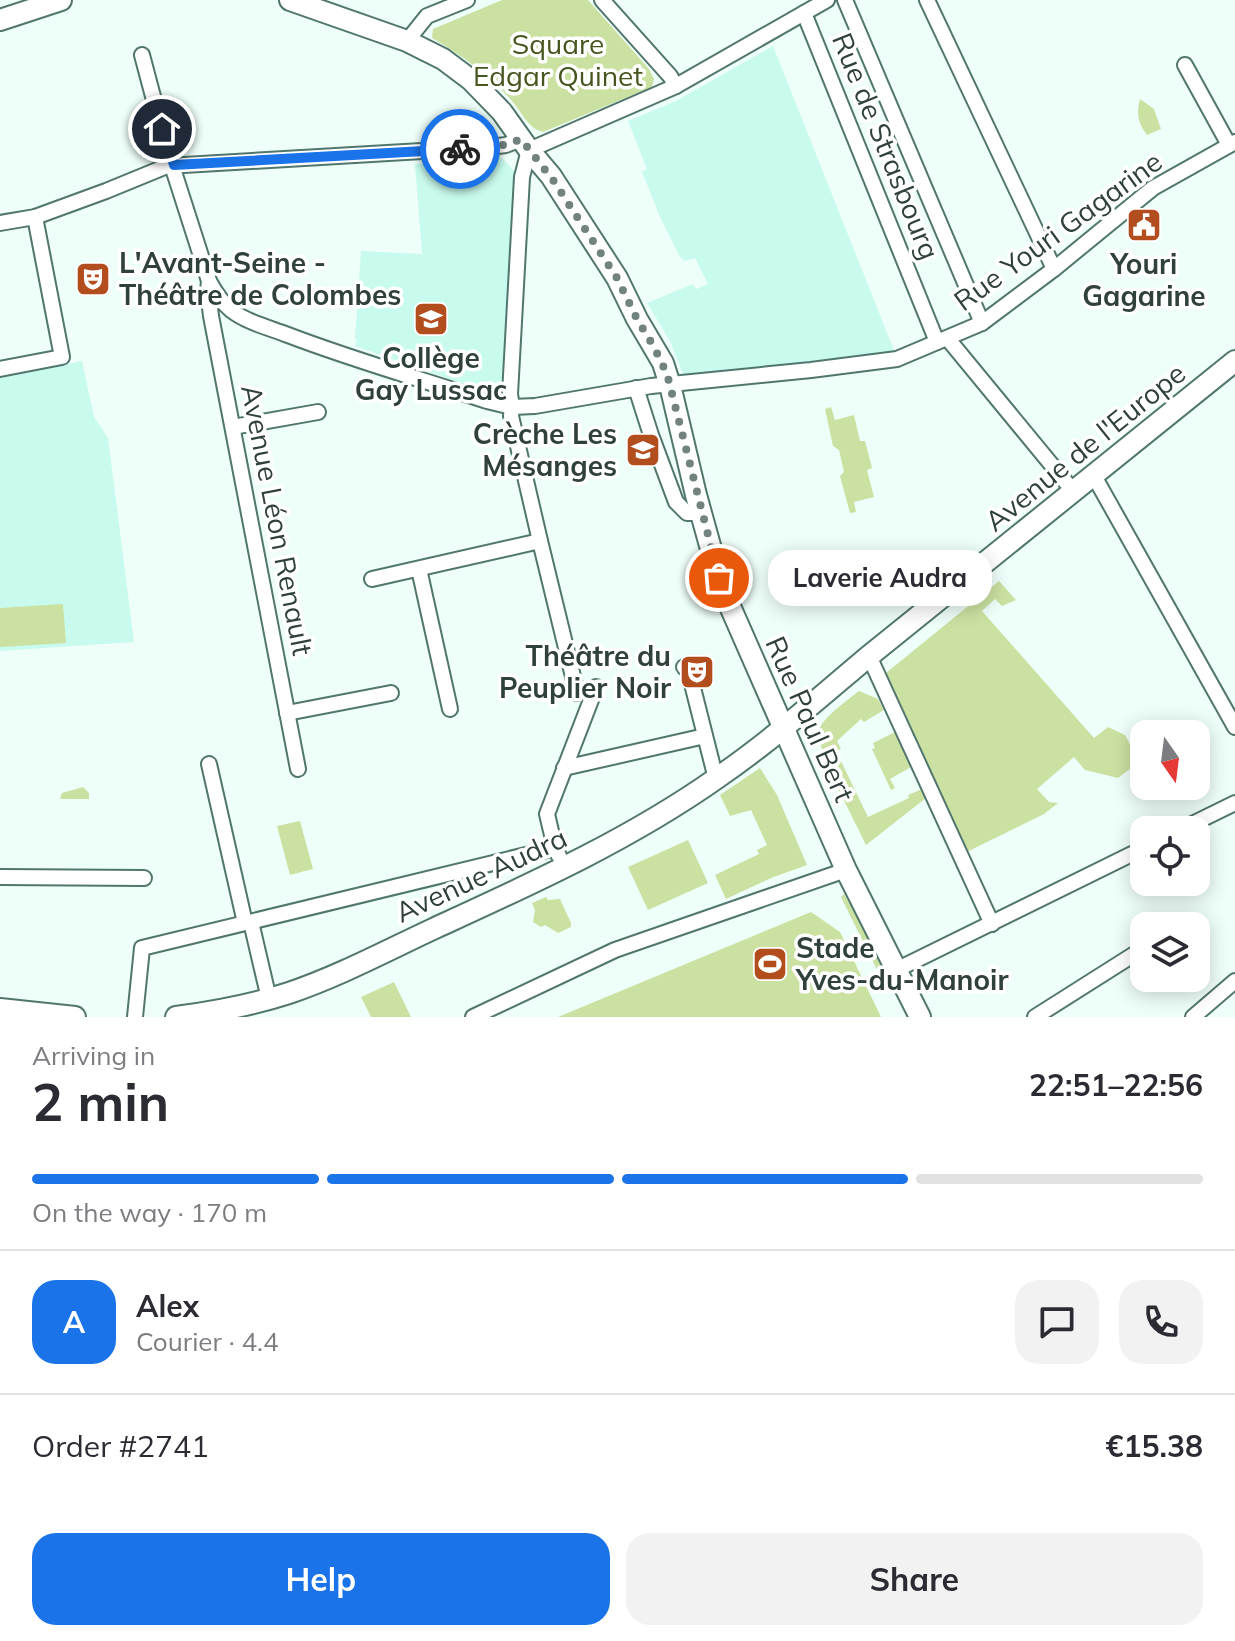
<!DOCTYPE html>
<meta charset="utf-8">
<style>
body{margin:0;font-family:Mulish,sans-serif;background:#f2f2f3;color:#2b2b33;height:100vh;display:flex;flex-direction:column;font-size:30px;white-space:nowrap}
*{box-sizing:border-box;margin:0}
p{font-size:26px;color:#7c7c81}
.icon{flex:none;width:44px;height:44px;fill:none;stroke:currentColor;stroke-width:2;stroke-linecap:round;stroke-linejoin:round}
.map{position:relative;height:1017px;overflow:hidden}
.drawer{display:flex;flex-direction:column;background:#fff;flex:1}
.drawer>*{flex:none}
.needle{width:52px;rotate:166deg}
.tools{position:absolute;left:1130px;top:720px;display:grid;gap:16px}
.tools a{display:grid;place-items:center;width:80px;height:80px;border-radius:16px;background:#fff;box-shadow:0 4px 20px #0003;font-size:40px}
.pin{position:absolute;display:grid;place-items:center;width:68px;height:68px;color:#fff;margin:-34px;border:4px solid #fff;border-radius:50%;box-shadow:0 2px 8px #0007}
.courier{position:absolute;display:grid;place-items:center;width:80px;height:80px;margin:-40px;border:6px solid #1a73e8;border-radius:50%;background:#fff;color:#222;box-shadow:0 2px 10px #0007}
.bubble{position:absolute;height:56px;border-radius:24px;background:#fff;box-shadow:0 4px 20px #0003;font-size:26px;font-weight:700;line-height:56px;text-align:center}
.head em{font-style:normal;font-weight:700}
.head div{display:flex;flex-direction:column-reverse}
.head{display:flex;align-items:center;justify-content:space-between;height:136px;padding:0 32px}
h1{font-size:52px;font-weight:700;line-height:60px}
.bar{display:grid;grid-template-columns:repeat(4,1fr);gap:12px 8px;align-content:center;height:96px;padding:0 32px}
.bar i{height:10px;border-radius:6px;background:#e1e1e2}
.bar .active{background:#1a73e8}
.bar p{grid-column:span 4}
.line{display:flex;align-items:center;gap:20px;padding:0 32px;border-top:2px solid #e1e1e2}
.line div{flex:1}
.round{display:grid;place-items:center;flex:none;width:84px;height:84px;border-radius:24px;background:#f2f2f3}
.button{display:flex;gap:16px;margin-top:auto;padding:16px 32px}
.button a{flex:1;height:92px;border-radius:24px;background:#1a73e8;color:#fff;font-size:32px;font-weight:700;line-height:92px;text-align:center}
.button a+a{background:#f2f2f3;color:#2b2b33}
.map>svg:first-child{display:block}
</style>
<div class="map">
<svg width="1235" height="1017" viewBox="0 0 1235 1017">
<rect width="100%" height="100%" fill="#eefef9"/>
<!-- built -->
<g fill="#c8fbee">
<path d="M773 46 895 353 684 377 670 341 647 303 693 284 696 289 708 284 695 258 685 261 680 257 661 219 642 172 647 169 628 121 676 101Z"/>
<path d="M502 158 515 172 503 380 500 386 493 391H484L355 346 357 339H355L361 251 422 254 415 164Z"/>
<path d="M82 361 94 417 108 438 134 642 0 651V378Z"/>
</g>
<!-- green -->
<g fill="#cbe1a1">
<path d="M502 0H588L649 69 654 79 652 87 543 132C530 129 524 117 516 106 493 77 464 57 432 38L433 29Z"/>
<path d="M1140 99 1154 109 1161 129 1147 135C1138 123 1136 114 1140 99Z"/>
<path d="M831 407 835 420 854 415 860 441H865L872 468 867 470 874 497 854 502 856 512 850 513 840 476 844 472 839 450 833 446 825 409Z"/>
<path d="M999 581 1016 600 1002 606 995 599 982 611 1094 738 1108 727 1125 735 1139 762 1118 778 1085 770 1074 757 1037 789 1049 802 1058 803 1044 814 967 852 886 673Z"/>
<path d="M63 604 66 643 0 647V608Z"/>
<path d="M859 691 878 699 884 710 864 722 861 719 837 741 841 749 836 751 868 817 909 798 908 795 922 789 926 798 866 845C857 825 814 747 819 730 822 718 849 699 859 691Z"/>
<path d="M895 732 911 767 890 779 895 788 891 790 872 749 875 748 873 743Z"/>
<path d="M760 768 777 795 807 865 771 878 726 899 715 875 759 854 757 850 767 845 751 810 730 816 720 795Z"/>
<path d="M83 787 89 793V799H60L62 793Z"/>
<path d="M300 821 313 869 290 875 277 826Z"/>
<path d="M688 840 708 883 648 910 628 867Z"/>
<path d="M844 894 864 929 892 990 888 992 841 897Z"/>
<path d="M546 897 548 900 560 899 571 923V927L558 933 545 925 541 927 533 922 535 910 532 903Z"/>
<path d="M811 912 840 932 881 1017H558Z"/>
<path d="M394 982 411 1017H371L361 997Z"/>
</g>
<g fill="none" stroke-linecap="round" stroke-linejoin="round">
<!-- street casing -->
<g stroke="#51766d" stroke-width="18">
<g id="street">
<path d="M602 0 670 76 676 86"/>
<path d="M845 0 982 323"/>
<path d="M927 0 1054 269"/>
<path d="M804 13 937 342"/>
<path d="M407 41 427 16 467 0"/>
<path d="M142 55 168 153 209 281C215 292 221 302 231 310 246 322 270 328 288 335 353 360 421 379 487 401L512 407 535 406 651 386 811 370 897 359 982 323 1054 269 1153 188 1235 142"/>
<path d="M1185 65 1229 145"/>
<path d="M0 223 35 217 106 191 167 166 490 147 506 145 521 139"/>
<path d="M209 281 208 292 211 316 298 769"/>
<path d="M948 339 1074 492"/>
<path d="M0 369 62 357 35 217"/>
<path d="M636 388 651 435 676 502 687 513H701"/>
<path d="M233 427 318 412"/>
<path d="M1094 476 1235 727"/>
<path d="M419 569 450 709"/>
<path d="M372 579 540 541"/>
<path d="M869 656 992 924"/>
<path d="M684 667 689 672 716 779"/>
<path d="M577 693 540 541 511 416 512 407 510 394 522 177 529 150 676 86 827 0"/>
<path d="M287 713 391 693"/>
<path d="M209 764 245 923"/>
<path d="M564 768 705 736"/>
<path d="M1180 830 1235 803"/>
<path d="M559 856 555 848 547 814 596 687"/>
<path d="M0 877 144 878"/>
<path d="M251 922 269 999"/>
<path d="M896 970 1144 848"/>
<path d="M135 1017 142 948 555 848"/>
<path d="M473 1017 615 950 846 870"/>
<path d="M1035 1017 1144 948"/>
<path d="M1193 1017 1235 981"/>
</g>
</g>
<!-- secondary casing -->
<g stroke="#51766d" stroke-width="24">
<g id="secondary">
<path d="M290 0 407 41 443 59 471 80 502 112 529 150 551 176 617 278 637 319 663 363 670 385 696 495 719 578 729 604 846 870 920 1017"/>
<path d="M0 20 61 0"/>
<path d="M0 1009 75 1017"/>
<path d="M176 1017C215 1012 252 1005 289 993 339 976 386 951 433 929 531 884 629 840 717 778 771 741 819 698 869 656L1235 361"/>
</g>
</g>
<!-- street -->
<use href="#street" stroke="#fff" stroke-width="14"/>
<!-- secondary -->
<use href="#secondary" stroke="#fff" stroke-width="20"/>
</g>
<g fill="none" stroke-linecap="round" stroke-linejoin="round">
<!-- done -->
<path stroke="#72827e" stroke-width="8" stroke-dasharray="0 14.4" d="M460 149C480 148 502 148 521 139L553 180 617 278 637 319 654 347 667 374 719 578"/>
<!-- route -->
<path stroke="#1a73e8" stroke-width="10" d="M162 129 174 165 460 149"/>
</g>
<!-- icons -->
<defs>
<g id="civic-square" transform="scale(1.8)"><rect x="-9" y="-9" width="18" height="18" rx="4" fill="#b24d1e" stroke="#fff"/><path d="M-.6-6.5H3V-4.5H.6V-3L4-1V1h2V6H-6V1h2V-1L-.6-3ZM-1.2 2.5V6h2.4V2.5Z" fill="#fff"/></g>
<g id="theatre-square" transform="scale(1.8)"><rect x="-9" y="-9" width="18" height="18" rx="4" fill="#b24d1e" stroke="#fff"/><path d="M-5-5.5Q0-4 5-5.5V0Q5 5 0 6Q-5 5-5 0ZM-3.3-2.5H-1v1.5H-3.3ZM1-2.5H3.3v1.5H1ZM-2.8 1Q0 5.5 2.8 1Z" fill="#fff"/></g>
<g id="school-square" transform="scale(1.8)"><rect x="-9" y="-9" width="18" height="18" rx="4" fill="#b24d1e" stroke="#fff"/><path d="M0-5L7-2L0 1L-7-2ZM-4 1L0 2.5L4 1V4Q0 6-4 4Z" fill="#fff"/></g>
<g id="stadium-square" transform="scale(1.8)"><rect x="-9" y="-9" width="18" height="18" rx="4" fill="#b24d1e" stroke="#fff"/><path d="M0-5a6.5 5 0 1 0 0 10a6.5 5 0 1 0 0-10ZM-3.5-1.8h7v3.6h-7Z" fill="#fff"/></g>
</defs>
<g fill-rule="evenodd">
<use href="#civic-square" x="1144" y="225"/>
<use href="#theatre-square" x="93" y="279"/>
<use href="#school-square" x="431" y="319"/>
<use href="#school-square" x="643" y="450"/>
<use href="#theatre-square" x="697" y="672"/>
<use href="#stadium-square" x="770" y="964"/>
</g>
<g text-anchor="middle" stroke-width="7" stroke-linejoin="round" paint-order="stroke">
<!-- park labels -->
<g font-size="28" fill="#46561f" stroke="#fff">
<text x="558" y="54">Square<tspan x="558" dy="32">Edgar Quinet</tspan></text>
</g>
<!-- street labels -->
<g font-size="28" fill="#30403c" stroke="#fff">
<text transform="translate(886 146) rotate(68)" y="10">Rue de Strasbourg</text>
<text transform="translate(1058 231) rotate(-36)" y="10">Rue Youri Gagarine</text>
<text transform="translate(1085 447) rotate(-39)" y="10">Avenue de l'Europe</text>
<text transform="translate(277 520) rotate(79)" y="10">Avenue Léon Renault</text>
<text transform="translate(810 719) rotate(66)" y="10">Rue Paul Bert</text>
<text transform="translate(481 875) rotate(-25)" y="10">Avenue Audra</text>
</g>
<!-- poi labels -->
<g font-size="28" font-weight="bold" fill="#30403c" stroke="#fff" text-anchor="start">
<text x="119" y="273">L'Avant-Seine -<tspan x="119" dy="32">Théâtre de Colombes</tspan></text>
<text x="1144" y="274" text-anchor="middle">Youri<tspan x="1144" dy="32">Gagarine</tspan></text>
<text x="431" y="368" text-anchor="middle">Collège<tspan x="431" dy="32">Gay Lussac</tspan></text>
<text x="617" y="444" text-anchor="end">Crèche Les<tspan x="617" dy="32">Mésanges</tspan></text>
<text x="671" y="666" text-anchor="end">Théâtre du<tspan x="671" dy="32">Peuplier Noir</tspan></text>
<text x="796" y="958">Stade<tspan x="796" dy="32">Yves-du-Manoir</tspan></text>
</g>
</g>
</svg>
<div class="tools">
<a><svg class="needle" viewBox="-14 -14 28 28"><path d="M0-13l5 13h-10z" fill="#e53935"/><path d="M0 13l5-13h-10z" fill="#7c7c81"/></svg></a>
<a><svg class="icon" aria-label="locate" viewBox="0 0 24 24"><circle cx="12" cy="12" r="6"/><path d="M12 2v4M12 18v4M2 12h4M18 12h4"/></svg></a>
<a><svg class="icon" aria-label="layers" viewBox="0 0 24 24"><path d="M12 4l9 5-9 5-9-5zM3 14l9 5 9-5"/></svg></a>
</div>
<div class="pin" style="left:719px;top:578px;background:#ea580c"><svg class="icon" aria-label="bag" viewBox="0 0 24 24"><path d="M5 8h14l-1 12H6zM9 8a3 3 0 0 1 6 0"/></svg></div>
<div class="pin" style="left:162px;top:129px;background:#1f2937"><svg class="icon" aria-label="home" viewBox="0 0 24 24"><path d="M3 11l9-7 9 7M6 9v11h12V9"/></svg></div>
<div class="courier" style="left:460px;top:149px"><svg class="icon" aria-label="bike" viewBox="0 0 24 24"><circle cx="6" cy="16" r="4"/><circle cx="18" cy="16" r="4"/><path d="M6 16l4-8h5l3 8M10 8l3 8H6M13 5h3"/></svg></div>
<div class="bubble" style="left:768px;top:550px;width:224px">Laverie Audra</div>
</div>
<section class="drawer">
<div class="head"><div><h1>2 min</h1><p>Arriving in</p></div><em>22:51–22:56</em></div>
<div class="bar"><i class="active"></i><i class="active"></i><i class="active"></i><i></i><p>On the way · 170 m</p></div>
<div class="line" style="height:144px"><b class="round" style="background:#1a73e8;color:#fff">A</b><div><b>Alex</b><p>Courier · 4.4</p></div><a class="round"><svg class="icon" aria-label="chat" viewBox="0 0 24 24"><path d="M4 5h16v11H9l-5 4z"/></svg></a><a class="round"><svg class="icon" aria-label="phone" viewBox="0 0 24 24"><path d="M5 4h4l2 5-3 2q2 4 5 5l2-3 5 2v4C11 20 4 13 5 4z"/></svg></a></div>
<div class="line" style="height:104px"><div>Order #2741</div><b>€15.38</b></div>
<div class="button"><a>Help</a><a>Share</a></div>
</section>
